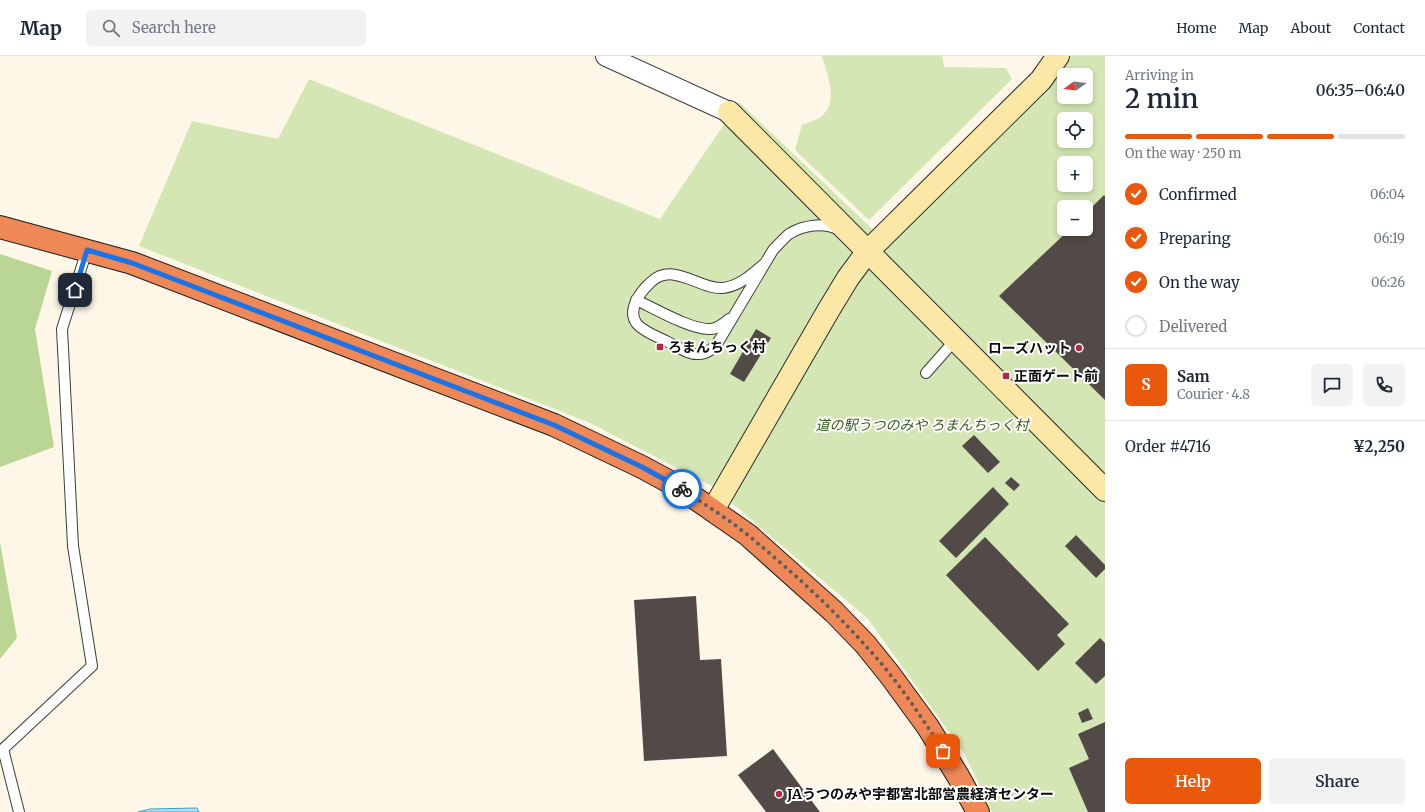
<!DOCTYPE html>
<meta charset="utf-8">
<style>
body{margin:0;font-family:Merriweather,"Noto Sans JP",serif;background:#f2f2f3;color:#1f2937;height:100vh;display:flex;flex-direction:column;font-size:15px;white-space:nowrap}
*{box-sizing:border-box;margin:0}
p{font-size:13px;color:#747a83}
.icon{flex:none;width:22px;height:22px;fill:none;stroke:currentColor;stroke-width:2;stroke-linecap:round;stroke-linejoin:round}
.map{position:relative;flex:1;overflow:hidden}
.panel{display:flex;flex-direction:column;background:#fff;width:320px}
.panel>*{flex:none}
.needle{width:26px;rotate:255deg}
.controls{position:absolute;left:1057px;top:12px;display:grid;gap:8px}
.controls a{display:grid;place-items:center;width:36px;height:36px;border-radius:6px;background:#fff;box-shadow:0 2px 6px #0003;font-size:20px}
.pin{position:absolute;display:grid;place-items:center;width:34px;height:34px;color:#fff;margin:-17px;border-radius:8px;box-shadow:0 2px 6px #0006}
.courier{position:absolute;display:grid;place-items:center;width:40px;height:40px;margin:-20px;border:3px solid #1a73e8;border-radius:50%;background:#fff;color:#222;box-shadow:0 1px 5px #0007}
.head em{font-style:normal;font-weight:600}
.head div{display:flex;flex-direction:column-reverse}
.head{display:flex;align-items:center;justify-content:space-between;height:68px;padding:0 20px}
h1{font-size:26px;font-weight:600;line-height:30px}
.bar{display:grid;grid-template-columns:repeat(4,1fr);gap:6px 4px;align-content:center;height:48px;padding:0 20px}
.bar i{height:5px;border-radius:3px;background:#e0e1e3}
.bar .active{background:#ea580c}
.bar p{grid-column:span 4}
.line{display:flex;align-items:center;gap:10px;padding:0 20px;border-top:1px solid #e0e1e3}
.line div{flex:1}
.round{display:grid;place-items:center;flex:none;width:42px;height:42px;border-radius:6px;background:#f2f2f3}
ol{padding:0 20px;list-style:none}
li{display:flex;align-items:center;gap:12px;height:44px}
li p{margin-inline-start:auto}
li .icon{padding:4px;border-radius:50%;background:#ea580c;color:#fff;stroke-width:4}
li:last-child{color:#747a83}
li i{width:22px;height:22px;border:2px solid #e0e1e3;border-radius:50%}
.action{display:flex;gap:8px;margin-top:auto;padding:8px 20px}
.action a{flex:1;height:46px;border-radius:6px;background:#ea580c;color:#fff;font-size:16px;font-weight:600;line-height:46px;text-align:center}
.action a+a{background:#f2f2f3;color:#1f2937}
header{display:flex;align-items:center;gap:24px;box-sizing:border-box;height:56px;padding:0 20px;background:#fff;border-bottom:1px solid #e0e1e3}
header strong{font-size:19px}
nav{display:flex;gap:22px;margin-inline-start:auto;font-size:14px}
.search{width:280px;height:36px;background:#f2f2f3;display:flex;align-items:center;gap:10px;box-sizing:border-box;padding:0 14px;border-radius:6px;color:#747a83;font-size:15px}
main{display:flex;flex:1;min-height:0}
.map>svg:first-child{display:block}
</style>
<header>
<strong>Map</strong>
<div class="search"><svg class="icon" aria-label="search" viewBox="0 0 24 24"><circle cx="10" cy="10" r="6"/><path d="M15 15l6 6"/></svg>Search here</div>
<nav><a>Home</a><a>Map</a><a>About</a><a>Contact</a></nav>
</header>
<main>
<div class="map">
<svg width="1105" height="756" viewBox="0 0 1105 756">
<rect width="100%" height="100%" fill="#fef7e8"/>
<!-- green -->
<g fill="#d4e6b4" fill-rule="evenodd">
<path d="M822 0H942L944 11 1006 12 1012 23 869 164 795 94 802 69C808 66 818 64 822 60 839 45 827 18 822 0Z"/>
<path d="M1068 0H1105V756H992L964 697 868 563 712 430 590 367 139 190 192 65 278 83 309 23 660 163 739 46 888 188 1062 18ZM1064 19H1086V41H1064ZM1064 63H1086V85H1064ZM1064 107H1086V129H1064ZM1064 151H1086V173H1064Z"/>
</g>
<!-- forest -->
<g fill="#bad695">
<path d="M0 198 52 215 35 273 54 391 0 411Z"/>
<path d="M0 486 17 582 0 603Z"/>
</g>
<!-- water -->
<path fill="#afe2f3" stroke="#3aa1c7" d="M197 752 199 756H138L150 753Z"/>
<!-- building -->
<g fill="#524a47">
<path d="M1104 139 1105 140V344L999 240 1070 173H1086V157Z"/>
<path d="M756 273 771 282 744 326 730 318Z"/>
<path d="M974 379 1000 406 988 417 962 390Z"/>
<path d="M1011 421 1020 429 1014 435 1005 427Z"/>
<path d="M993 431 1009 448 956 502 939 485Z"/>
<path d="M1076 479 1105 509V513L1096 522 1065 490Z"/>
<path d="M985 481 1069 568 1057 579 1065 588 1038 615 946 519Z"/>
<path d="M696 540 700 604 721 603 727 700 644 705 634 544Z"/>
<path d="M1100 582 1105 587V620L1096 628 1075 607Z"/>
<path d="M1088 652 1093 663 1082 667 1078 657Z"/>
<path d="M1105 666V756H1088L1069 712 1089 703 1078 678Z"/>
<path d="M773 693 820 756H766L738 719Z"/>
</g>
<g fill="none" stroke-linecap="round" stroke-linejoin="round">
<!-- lane casing -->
<g stroke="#3d3d3d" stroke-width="12">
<g id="lane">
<path d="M764 208C752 218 740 230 723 232 700 234 673 205 651 226 641 235 626 254 637 268 644 276 658 281 668 286 678 291 689 299 699 298 707 298 712 293 717 288L773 194C778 189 783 183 789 178 803 169 824 166 839 174"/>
<path d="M636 244C654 252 691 274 710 273 717 273 723 268 729 263"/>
<path d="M926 317 956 283"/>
<path d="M19 756 3 693 92 610 73 490 62 273 87 194"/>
</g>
</g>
<!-- street casing -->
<g stroke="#3d3d3d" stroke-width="22">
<path id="street" d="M606 0 729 56"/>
</g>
<!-- secondary casing -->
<g stroke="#2c2c2c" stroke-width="24">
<g id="secondary">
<path d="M729 56 1105 434"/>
<path d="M713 454 828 255 848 222 868 195 1041 24 1058 0"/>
</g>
</g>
<!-- highway casing -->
<g stroke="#1b1b1b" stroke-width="24">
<path id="highway" d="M0 171 132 207 554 369 642 411 679 431 748 479 834 556 865 588 890 619 928 671 958 720 978 756"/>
</g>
<!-- lane -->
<use href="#lane" stroke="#fff" stroke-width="10"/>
<!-- street -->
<use href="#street" stroke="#fff" stroke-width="20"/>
<!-- secondary -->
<use href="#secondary" stroke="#fbe7a6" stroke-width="22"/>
<!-- highway -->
<use href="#highway" stroke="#ee8856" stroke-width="22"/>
</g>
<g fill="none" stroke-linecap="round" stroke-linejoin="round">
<!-- done -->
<path stroke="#5f5d58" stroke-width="4" stroke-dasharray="0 7.2" d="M682 433C704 448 728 463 749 480 789 513 829 549 864 588 894 620 920 658 943 695"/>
<!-- route -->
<path stroke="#1a73e8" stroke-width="5" d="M75 234 87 194 132 207 554 369 642 411 682 433"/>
</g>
<!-- markers -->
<g fill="#b32942" stroke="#fff" stroke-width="1.5">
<rect x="656" y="287" width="8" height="8" rx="2"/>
<circle cx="1079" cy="292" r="4"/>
<rect x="1002" y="316" width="8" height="8" rx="2"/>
<circle cx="779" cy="738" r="4"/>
</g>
<g text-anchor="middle" stroke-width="4" stroke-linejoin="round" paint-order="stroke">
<!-- poi labels -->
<g font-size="14" font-weight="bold" fill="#0a0a0a" stroke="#fff" text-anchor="start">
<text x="668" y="296">ろまんちっく村</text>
<text x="1071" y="297" text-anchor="end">ローズハット</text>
<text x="1014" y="325">正面ゲート前</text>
<text x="787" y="743">JAうつのみや宇都宮北部営農経済センター</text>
</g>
<!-- park labels -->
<g font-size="14" font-style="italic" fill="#345e1f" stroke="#fff">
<text x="922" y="374">道の駅うつのみや ろまんちっく村</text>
</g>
</g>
</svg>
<div class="controls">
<a><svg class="needle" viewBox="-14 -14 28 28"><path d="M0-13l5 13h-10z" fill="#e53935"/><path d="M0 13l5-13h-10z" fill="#747a83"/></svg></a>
<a><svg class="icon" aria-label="locate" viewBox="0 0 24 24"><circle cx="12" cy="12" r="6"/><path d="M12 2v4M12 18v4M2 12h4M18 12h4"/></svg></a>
<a>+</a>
<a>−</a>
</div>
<div class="pin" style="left:943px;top:695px;background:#ea580c"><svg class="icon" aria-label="bag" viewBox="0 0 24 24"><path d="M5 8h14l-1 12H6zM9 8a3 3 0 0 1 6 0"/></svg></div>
<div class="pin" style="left:75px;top:234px;background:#1f2937"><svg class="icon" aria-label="home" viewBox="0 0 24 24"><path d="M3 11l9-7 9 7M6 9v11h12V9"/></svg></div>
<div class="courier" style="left:682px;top:433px"><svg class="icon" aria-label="bike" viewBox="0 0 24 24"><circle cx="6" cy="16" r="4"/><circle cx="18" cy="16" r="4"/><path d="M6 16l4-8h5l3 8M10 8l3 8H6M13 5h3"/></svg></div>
</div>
<section class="panel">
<div class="head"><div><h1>2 min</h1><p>Arriving in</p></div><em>06:35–06:40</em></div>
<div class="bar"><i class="active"></i><i class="active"></i><i class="active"></i><i></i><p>On the way · 250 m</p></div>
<ol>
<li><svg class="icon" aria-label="check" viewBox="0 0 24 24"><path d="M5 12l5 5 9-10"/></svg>Confirmed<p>06:04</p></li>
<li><svg class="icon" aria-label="check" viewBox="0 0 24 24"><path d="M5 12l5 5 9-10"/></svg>Preparing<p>06:19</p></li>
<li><svg class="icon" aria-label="check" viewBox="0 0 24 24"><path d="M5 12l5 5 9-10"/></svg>On the way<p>06:26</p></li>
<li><i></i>Delivered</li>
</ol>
<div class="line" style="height:72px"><b class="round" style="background:#ea580c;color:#fff">S</b><div><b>Sam</b><p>Courier · 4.8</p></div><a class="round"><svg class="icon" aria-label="chat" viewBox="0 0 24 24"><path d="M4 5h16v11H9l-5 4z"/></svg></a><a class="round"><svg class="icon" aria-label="phone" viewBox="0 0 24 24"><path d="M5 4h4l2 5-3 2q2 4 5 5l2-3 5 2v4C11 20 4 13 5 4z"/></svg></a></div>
<div class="line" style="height:52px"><div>Order #4716</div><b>¥2,250</b></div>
<div class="action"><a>Help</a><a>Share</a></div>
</section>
</main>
